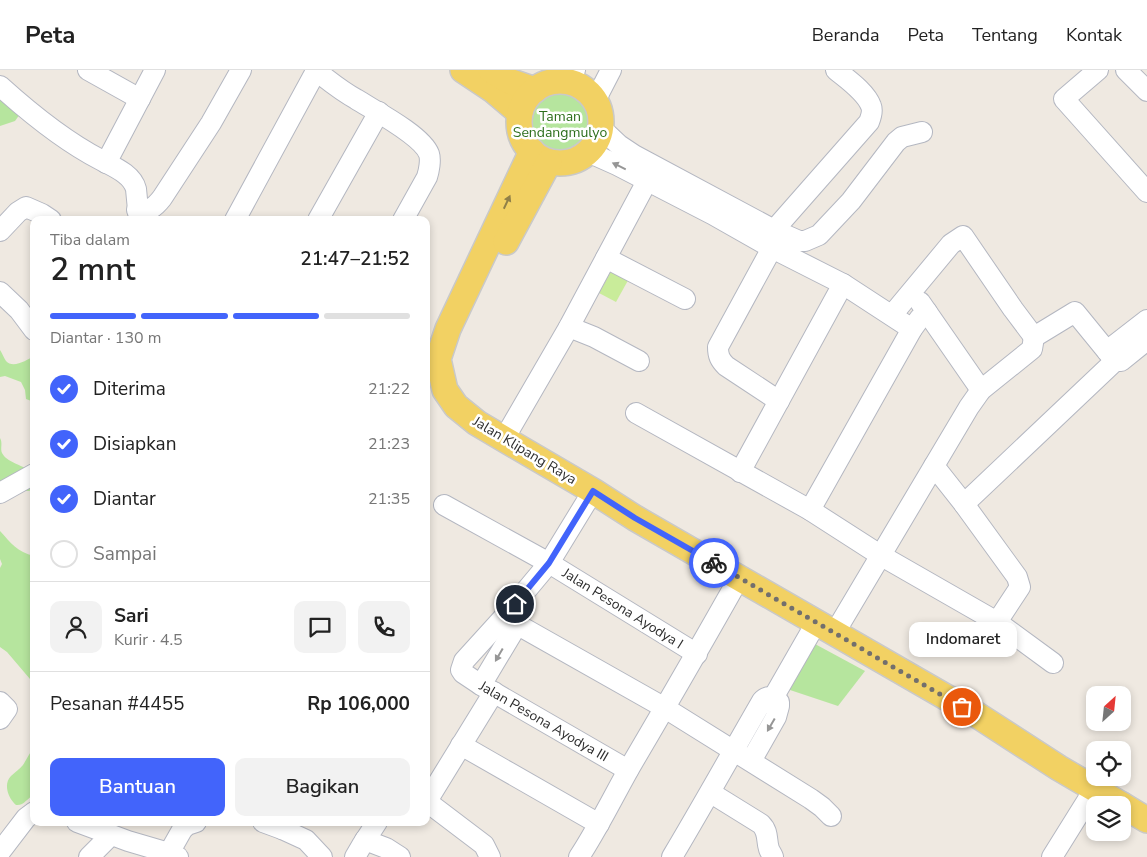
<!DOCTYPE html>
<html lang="id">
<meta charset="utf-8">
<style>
body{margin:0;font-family:"Nunito Sans",sans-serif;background:#f2f2f2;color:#222;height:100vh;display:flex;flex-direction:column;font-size:19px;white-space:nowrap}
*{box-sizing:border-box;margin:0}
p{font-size:16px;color:#767676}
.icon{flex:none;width:28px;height:28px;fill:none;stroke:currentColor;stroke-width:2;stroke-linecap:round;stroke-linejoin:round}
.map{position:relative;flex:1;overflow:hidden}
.panel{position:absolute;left:30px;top:146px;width:400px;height:610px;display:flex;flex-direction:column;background:#fff;border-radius:10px;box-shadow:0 2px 8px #0003}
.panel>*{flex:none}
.needle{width:32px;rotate:27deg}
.tools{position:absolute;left:1086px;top:616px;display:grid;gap:10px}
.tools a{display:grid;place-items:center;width:45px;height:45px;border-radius:10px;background:#fff;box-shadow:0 2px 8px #0003;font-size:25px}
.pin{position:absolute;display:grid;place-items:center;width:42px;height:42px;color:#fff;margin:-21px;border:2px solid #fff;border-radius:50%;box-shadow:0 1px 5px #0007}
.courier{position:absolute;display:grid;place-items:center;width:50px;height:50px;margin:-25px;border:4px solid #4264fb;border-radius:50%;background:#fff;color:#222;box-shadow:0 1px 6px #0007}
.bubble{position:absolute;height:35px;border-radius:10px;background:#fff;box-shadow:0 2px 8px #0003;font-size:16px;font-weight:600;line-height:35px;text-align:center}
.overview em{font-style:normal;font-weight:600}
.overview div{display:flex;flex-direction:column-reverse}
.overview{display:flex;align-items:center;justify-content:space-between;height:85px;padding:0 20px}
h1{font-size:32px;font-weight:600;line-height:38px}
.bar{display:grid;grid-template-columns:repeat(4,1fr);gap:8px 5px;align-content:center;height:60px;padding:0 20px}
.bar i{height:6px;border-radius:4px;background:#e0e0e0}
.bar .current{background:#4264fb}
.bar p{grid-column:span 4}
.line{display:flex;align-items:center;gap:12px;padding:0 20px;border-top:1px solid #e0e0e0}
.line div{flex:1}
.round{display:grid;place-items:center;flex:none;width:52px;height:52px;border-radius:10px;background:#f2f2f2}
ol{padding:0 20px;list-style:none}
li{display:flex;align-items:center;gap:15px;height:55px}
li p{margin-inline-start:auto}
li .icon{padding:5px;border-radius:50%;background:#4264fb;color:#fff;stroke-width:4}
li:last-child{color:#767676}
li i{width:28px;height:28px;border:2px solid #e0e0e0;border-radius:50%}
.cta{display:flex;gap:10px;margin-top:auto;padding:10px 20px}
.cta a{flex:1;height:58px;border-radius:10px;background:#4264fb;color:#fff;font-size:20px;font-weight:600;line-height:58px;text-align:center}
.cta a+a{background:#f2f2f2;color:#222}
header{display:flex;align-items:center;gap:30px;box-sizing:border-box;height:70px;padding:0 25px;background:#fff;border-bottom:1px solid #e0e0e0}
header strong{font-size:24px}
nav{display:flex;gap:28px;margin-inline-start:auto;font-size:18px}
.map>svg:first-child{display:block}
</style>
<header>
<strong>Peta</strong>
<nav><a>Beranda</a><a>Peta</a><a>Tentang</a><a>Kontak</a></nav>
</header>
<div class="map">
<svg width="1147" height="787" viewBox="0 0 1147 787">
<rect width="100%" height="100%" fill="#efe9e1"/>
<!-- green -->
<g fill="#b6e59e">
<path d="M0 18 20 44 15 51 0 56Z"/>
<circle cx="560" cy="54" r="33"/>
<path d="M0 280C2 283 4 288 6 291 13 299 27 290 34 286V332L26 329 25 320 21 312 5 306 0 307Z"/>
<path d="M0 368C3 373 0 378 2 383 8 395 29 394 34 408 35 411 34 416 34 420L28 421 18 419 0 418Z"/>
<path d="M0 461C11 473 17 482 34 486V612L30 609 7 582 0 577V498L2 494 0 489Z"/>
<path d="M815 574 865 601 838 636 787 619Z"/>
<path d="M34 678V725C27 728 24 736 16 735 8 728 3 714 11 706 15 702 20 699 23 695 27 689 29 683 34 678Z"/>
</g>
<!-- pitch -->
<path fill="#c9ec9a" d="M614 196 631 205 616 232 599 223Z"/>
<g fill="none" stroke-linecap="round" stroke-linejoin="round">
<!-- minor casing -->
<g stroke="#b4b7c1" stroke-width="22">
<g id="minor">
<path d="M88 0 140 29"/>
<path d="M315 0C328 10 341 21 356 29 373 40 422 65 429 84 431 90 429 101 427 107L403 150"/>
<path d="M1098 0 1064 29 1147 122"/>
<path d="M1126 0 1147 21"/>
<path d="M561 11 575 0"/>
<path d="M0 16C31 44 64 71 101 90 114 97 132 104 136 119L139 150"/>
<path d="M595 31 611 0"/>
<path d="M601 58 619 75 634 85 774 160 799 171H805L819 165 851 131 896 72 902 67 922 62"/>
<path d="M588 82 617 95 712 144 772 178 843 214 912 259"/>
<path d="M106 93 155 0"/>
<path d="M137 140C149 142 155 137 162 128L211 53 241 0"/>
<path d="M235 150 316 1"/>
<path d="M318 150 379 42"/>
<path d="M774 160 869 52C871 47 873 41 871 36 866 22 847 9 836 0"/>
<path d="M0 161 18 142 26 137 42 144 51 150"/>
<path d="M772 178 718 277C718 286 720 290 726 296L779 331"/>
<path d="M606 188 685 229"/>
<path d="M0 222 19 240 34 260"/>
<path d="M920 232 981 320"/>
<path d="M892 245 951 174 963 166 1013 239 1034 267"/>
<path d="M569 257 594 267 639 291"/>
<path d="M1107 281 1147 250"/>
<path d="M636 343 810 440 880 485 997 552 1053 593"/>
<path d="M504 369 569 257 653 100"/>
<path d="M934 396 964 434 1017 507 1020 517 997 552"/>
<path d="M740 402 843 214"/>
<path d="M593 421 549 493 504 547 464 591 461 600 463 603 481 615 628 700"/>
<path d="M0 423 34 404"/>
<path d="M964 434 1115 291"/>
<path d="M444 435 549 493 697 584"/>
<path d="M810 440 912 259 920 248 927 242"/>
<path d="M504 547 665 638 811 729 822 737 831 746"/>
<path d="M834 564 969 337 981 320 1032 279 1034 267 1075 242 1115 291H1121L1147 270"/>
<path d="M481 615 517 555"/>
<path d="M773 628 816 553"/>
<path d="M0 632 7 639 0 649"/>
<path d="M461 675 599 754"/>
<path d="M711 723 761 754C769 762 766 770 769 779 770 782 772 784 773 787"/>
<path d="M426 731 484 775 490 787"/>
<path d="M427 731 494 622"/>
<path d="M77 752 128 771 169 783 178 787"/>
<path d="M263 752 282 759 286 752"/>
<path d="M282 759 306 770 322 787"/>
<path d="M365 770 386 778 400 787"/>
<path d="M0 782 26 748 34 742"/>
<path d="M169 783 182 760 187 755 196 752"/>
<path d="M89 787 111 765"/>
<path d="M355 787 362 775 377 752"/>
<path d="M579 787C598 758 613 727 630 697 667 634 703 572 739 508"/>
<path d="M672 787C703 735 732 683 762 631 767 625 774 627 779 632V636L776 647 751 691"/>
<path d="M1052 787 1095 718"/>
</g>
</g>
<!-- major casing -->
<g stroke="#c9c9c9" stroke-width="28">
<g id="major">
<path d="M463 0 493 20 520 43"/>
<path d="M491 0 509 11 535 20"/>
<circle cx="560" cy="52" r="41"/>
<path d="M532 81 448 259 438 289 445 320 456 336 477 353 504 369 593 421 635 448 977 645 1059 698 1122 735"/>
<path d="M506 172 549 92"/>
<path d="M1122 735 1147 750"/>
</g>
</g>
<!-- minor -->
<use href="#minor" stroke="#fff" stroke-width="20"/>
<!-- major -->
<use href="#major" stroke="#f2d163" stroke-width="25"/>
</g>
<!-- one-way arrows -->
<defs><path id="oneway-solid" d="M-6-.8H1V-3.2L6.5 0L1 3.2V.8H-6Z" transform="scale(1.25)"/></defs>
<g fill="#969696">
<use href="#oneway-solid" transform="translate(619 96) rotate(-154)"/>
<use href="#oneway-solid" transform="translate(499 585) rotate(120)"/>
<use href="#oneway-solid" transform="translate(771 655) rotate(120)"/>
</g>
<use fill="#908048" href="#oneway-solid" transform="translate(507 132) rotate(-65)"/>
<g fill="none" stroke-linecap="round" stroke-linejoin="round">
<!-- done -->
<path stroke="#726f6d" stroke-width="5" stroke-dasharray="0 9" d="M714 493 962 637"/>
<!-- route -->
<path stroke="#4264fb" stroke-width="6" d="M515 534 549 493 593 421 635 448 714 493"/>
</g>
<g text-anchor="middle" stroke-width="5" stroke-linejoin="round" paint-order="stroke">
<!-- park labels -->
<g font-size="14" fill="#2c6e1b" stroke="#fff">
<text x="560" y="51">Taman<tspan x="560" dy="16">Sendangmulyo</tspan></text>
</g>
<!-- street labels -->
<g font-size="14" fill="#2e2e2e" stroke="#fff">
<text transform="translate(525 380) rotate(31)" y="5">Jalan Klipang Raya</text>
<text transform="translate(623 538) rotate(32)" y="5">Jalan Pesona Ayodya I</text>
<text transform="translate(544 651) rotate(30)" y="5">Jalan Pesona Ayodya III</text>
</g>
</g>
</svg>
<div class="tools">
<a><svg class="needle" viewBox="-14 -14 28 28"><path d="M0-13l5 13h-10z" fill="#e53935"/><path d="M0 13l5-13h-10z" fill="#767676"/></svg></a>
<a><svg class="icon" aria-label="locate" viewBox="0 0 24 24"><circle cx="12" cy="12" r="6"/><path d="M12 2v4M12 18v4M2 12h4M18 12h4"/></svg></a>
<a><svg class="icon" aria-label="layers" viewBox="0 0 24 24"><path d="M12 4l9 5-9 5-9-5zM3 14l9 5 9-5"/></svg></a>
</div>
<div class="pin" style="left:962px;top:637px;background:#ea580c"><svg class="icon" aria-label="bag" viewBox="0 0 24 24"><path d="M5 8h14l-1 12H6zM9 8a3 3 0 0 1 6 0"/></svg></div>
<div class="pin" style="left:515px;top:534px;background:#1f2937"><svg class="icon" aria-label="home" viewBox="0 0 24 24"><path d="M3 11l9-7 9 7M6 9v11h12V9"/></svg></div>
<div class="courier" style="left:714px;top:493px"><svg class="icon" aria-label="bike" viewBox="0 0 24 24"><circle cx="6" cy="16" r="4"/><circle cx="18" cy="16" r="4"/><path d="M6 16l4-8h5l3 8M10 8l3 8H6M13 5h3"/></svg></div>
<div class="bubble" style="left:909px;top:552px;width:108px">Indomaret</div>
<section class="panel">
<div class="overview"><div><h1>2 mnt</h1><p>Tiba dalam</p></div><em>21:47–21:52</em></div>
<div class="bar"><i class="current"></i><i class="current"></i><i class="current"></i><i></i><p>Diantar · 130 m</p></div>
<ol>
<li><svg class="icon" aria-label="check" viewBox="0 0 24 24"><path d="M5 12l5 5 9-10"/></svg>Diterima<p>21:22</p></li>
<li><svg class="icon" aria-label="check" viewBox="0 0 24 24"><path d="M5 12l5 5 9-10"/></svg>Disiapkan<p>21:23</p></li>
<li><svg class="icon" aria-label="check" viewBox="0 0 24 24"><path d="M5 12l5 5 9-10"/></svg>Diantar<p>21:35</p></li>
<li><i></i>Sampai</li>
</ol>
<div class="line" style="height:90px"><a class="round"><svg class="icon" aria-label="person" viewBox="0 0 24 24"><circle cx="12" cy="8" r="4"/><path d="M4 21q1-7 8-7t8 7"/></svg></a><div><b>Sari</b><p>Kurir · 4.5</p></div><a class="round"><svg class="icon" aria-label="chat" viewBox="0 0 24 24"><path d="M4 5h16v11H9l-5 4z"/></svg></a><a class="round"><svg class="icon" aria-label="phone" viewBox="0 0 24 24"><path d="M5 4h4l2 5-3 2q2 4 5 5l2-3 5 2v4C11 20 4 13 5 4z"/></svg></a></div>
<div class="line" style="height:65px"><div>Pesanan #4455</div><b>Rp 106,000</b></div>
<div class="cta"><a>Bantuan</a><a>Bagikan</a></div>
</section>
</div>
